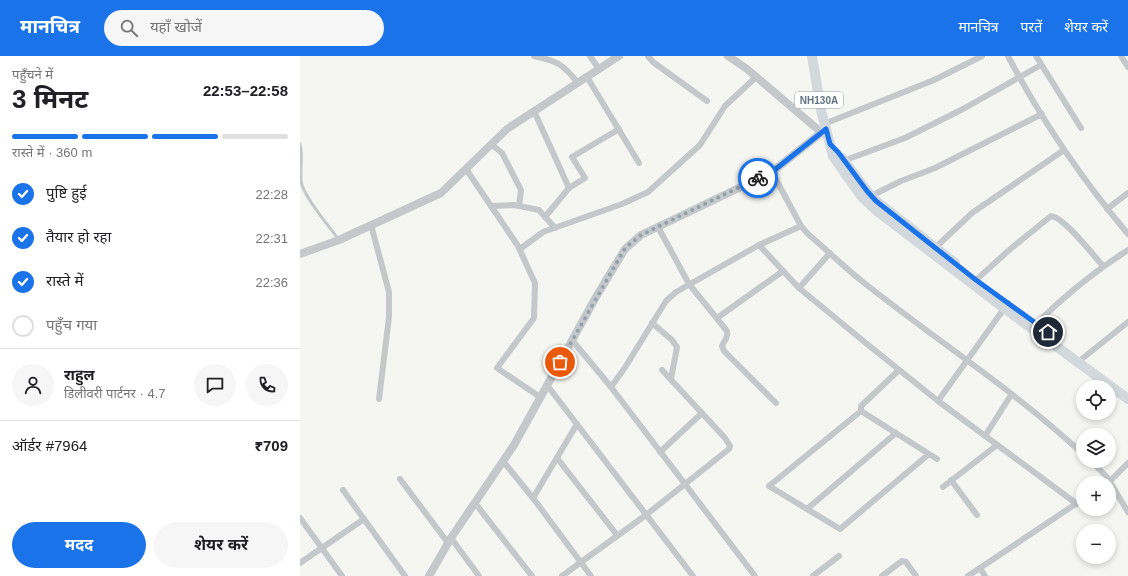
<!DOCTYPE html>
<html lang="hi">
<meta charset="utf-8">
<style>
body{margin:0;font-family:Arial,"Noto Sans Devanagari",sans-serif;background:#f6f6f6;color:#202124;height:100vh;display:flex;flex-direction:column;font-size:15px;white-space:nowrap}
*{box-sizing:border-box;margin:0}
p{font-size:13px;color:#757577}
.icon{flex:none;width:22px;height:22px;fill:none;stroke:currentColor;stroke-width:2;stroke-linecap:round;stroke-linejoin:round}
.map{position:relative;flex:1;overflow:hidden}
.side{display:flex;flex-direction:column;background:#fff;width:300px}
.side>*{flex:none}
.controls{position:absolute;left:776px;top:324px;display:grid;gap:8px}
.controls a{display:grid;place-items:center;width:40px;height:40px;border-radius:50%;background:#fff;box-shadow:0 2px 6px #0003;font-size:20px}
.pin{position:absolute;display:grid;place-items:center;width:34px;height:34px;color:#fff;margin:-17px;border:2px solid #fff;border-radius:50%;box-shadow:0 1px 4px #0007}
.courier{position:absolute;display:grid;place-items:center;width:40px;height:40px;margin:-20px;border:3px solid #1a73e8;border-radius:50%;background:#fff;color:#222;box-shadow:0 1px 5px #0007}
.head em{font-style:normal;font-weight:700}
.head div{display:flex;flex-direction:column-reverse}
.head{display:flex;align-items:center;justify-content:space-between;height:68px;padding:0 12px}
h1{font-size:26px;font-weight:700;line-height:30px}
.bar{display:grid;grid-template-columns:repeat(4,1fr);gap:6px 4px;align-content:center;height:48px;padding:0 12px}
.bar i{height:5px;border-radius:3px;background:#e0e0e0}
.bar .active{background:#1a73e8}
.bar p{grid-column:span 4}
.line{display:flex;align-items:center;gap:10px;padding:0 12px;border-top:1px solid #e0e0e0}
.line div{flex:1}
.round{display:grid;place-items:center;flex:none;width:42px;height:42px;border-radius:21px;background:#f6f6f6}
ol{padding:0 12px;list-style:none}
li{display:flex;align-items:center;gap:12px;height:44px}
li p{margin-inline-start:auto}
li .icon{padding:4px;border-radius:50%;background:#1a73e8;color:#fff;stroke-width:4}
li:last-child{color:#757577}
li i{width:22px;height:22px;border:2px solid #e0e0e0;border-radius:50%}
.action{display:flex;gap:8px;margin-top:auto;padding:8px 12px}
.action a{flex:1;height:46px;border-radius:24px;background:#1a73e8;color:#fff;font-size:16px;font-weight:700;line-height:46px;text-align:center}
.action a+a{background:#f6f6f6;color:#202124}
header{display:flex;align-items:center;gap:24px;box-sizing:border-box;height:56px;padding:0 20px;background:#1a73e8;color:#fff}
header strong{font-size:19px}
nav{display:flex;gap:22px;margin-inline-start:auto;font-size:14px}
.search{width:280px;height:36px;background:#f6f6f6;display:flex;align-items:center;gap:10px;box-sizing:border-box;padding:0 14px;border-radius:22px;color:#757577;font-size:15px}
main{display:flex;flex:1;min-height:0}
.map>svg:first-child{display:block}
</style>
<header>
<strong>मानचित्र</strong>
<div class="search"><svg class="icon" aria-label="search" viewBox="0 0 24 24"><circle cx="10" cy="10" r="6"/><path d="M15 15l6 6"/></svg>यहाँ खोजें</div>
<nav><a>मानचित्र</a><a>परतें</a><a>शेयर करें</a></nav>
</header>
<main>
<section class="side">
<div class="head"><div><h1>3 मिनट</h1><p>पहुँचने में</p></div><em>22:53–22:58</em></div>
<div class="bar"><i class="active"></i><i class="active"></i><i class="active"></i><i></i><p>रास्ते में · 360 m</p></div>
<ol>
<li><svg class="icon" aria-label="check" viewBox="0 0 24 24"><path d="M5 12l5 5 9-10"/></svg>पुष्टि हुई<p>22:28</p></li>
<li><svg class="icon" aria-label="check" viewBox="0 0 24 24"><path d="M5 12l5 5 9-10"/></svg>तैयार हो रहा<p>22:31</p></li>
<li><svg class="icon" aria-label="check" viewBox="0 0 24 24"><path d="M5 12l5 5 9-10"/></svg>रास्ते में<p>22:36</p></li>
<li><i></i>पहुँच गया</li>
</ol>
<div class="line" style="height:72px"><a class="round"><svg class="icon" aria-label="person" viewBox="0 0 24 24"><circle cx="12" cy="8" r="4"/><path d="M4 21q1-7 8-7t8 7"/></svg></a><div><b>राहुल</b><p>डिलीवरी पार्टनर · 4.7</p></div><a class="round"><svg class="icon" aria-label="chat" viewBox="0 0 24 24"><path d="M4 5h16v11H9l-5 4z"/></svg></a><a class="round"><svg class="icon" aria-label="phone" viewBox="0 0 24 24"><path d="M5 4h4l2 5-3 2q2 4 5 5l2-3 5 2v4C11 20 4 13 5 4z"/></svg></a></div>
<div class="line" style="height:52px"><div>ऑर्डर #7964</div><b>₹709</b></div>
<div class="action"><a>मदद</a><a>शेयर करें</a></div>
</section>
<div class="map">
<svg width="828" height="520" viewBox="0 0 828 520">
<rect width="100%" height="100%" fill="#f5f6f1"/>
<g fill="none" stroke-linecap="round" stroke-linejoin="round">
<!-- service -->
<path stroke="#c4c8cb" stroke-width="3" d="M0 88C3 100 0 112 1 125 3 140 29 170 39 184"/>
<!-- minor -->
<g stroke="#c4c8cb" stroke-width="6">
<path d="M234 0C257 5 263 8 278 27"/>
<path d="M290 0 299 13"/>
<path d="M348 0 353 6 407 45"/>
<path d="M708 0C741 63 782 123 828 178"/>
<path d="M736 0 781 72"/>
<path d="M821 0 828 11"/>
<path d="M287 21 339 107"/>
<path d="M234 55 269 132 245 161"/>
<path d="M524 68 634 24 682 0"/>
<path d="M191 88 202 97 221 134 219 150"/>
<path d="M543 105 605 82 663 53 741 9"/>
<path d="M166 113 218 190 235 227 234 262 197 312 240 341"/>
<path d="M472 116 501 170 508 178C527 194 544 211 563 226 636 284 715 335 783 398"/>
<path d="M269 132 285 122 272 101 319 73"/>
<path d="M569 141 601 125 635 112 742 58"/>
<path d="M191 150 214 149 239 154 255 172"/>
<path d="M807 153 828 137"/>
<path d="M71 169 89 236V261L79 343"/>
<path d="M358 171 389 228 427 275C429 282 424 284 422 290L424 295 476 347"/>
<path d="M459 189 499 232 567 288 638 345 777 448"/>
<path d="M636 191 672 157 764 94"/>
<path d="M220 193 243 176 322 148 348 136 400 89 425 50 456 21"/>
<path d="M676 224 708 195 751 160C764 161 793 199 803 210"/>
<path d="M499 232 530 197"/>
<path d="M417 262 483 215"/>
<path d="M352 267 372 284 377 291 371 323"/>
<path d="M736 268C764 240 795 215 828 194"/>
<path d="M272 284 311 331 455 520"/>
<path d="M783 302 828 266"/>
<path d="M247 329 393 520"/>
<path d="M311 331 324 313 366 245 376 236 459 189 501 170"/>
<path d="M638 345 708 247"/>
<path d="M561 355V350L599 314"/>
<path d="M685 380 711 339"/>
<path d="M360 396 402 357"/>
<path d="M629 398 540 473 469 430 561 355 637 403"/>
<path d="M257 402 317 479"/>
<path d="M203 405 233 442 291 520"/>
<path d="M791 405 807 421 828 456"/>
<path d="M100 423 148 487"/>
<path d="M651 424 677 459"/>
<path d="M808 427 828 407"/>
<path d="M643 431 697 389"/>
<path d="M43 434 105 520"/>
<path d="M233 442 277 368"/>
<path d="M175 447 232 520"/>
<path d="M507 453 596 377"/>
<path d="M0 462 42 520"/>
<path d="M151 482 179 520"/>
<path d="M0 507 64 463"/>
<path d="M680 512 685 520"/>
<path d="M262 520 346 459 429 393 430 390 425 382 362 314"/>
<path d="M513 520 539 500"/>
<path d="M582 520 602 505 606 506 616 520"/>
<path d="M668 520 783 443"/>
</g>
<!-- tertiary -->
<g stroke="#c4c8cb" stroke-width="8">
<path d="M428 0 447 13 522 77"/>
<path d="M0 198 39 184 141 137 207 73 319 0"/>
<path d="M129 520 151 482 214 389 296 241 325 193 341 179 472 116 526 73"/>
</g>
<!-- trunk -->
<g stroke="#d3d8dc" stroke-width="10">
<path d="M512 0 521 54 533 100 562 141 577 155 704 252 828 343"/>
<path d="M542 102 567 135 576 145 655 207"/>
</g>
</g>
<g fill="none" stroke-linecap="round" stroke-linejoin="round">
<!-- done -->
<path stroke="#95a1aa" stroke-width="4" stroke-dasharray="0 7.2" d="M260 306 325 192 341 179 458 122"/>
<!-- route -->
<path stroke="#1a73e8" stroke-width="5" d="M458 122 472 116 526 73 530 88 538 96 567 135 576 145 676 224 748 276"/>
</g>
<g text-anchor="middle" stroke-width="4" stroke-linejoin="round" paint-order="stroke">
<!-- shield labels -->
<rect fill="#fff" stroke="#919da9" stroke-width="1" x="495" y="36" width="48" height="16" rx="3"/>
<g font-size="10" font-weight="bold" fill="#627384">
<text x="519" y="48">NH130A</text>
</g>
</g>
</svg>
<div class="controls">
<a><svg class="icon" aria-label="locate" viewBox="0 0 24 24"><circle cx="12" cy="12" r="6"/><path d="M12 2v4M12 18v4M2 12h4M18 12h4"/></svg></a>
<a><svg class="icon" aria-label="layers" viewBox="0 0 24 24"><path d="M12 4l9 5-9 5-9-5zM3 14l9 5 9-5"/></svg></a>
<a>+</a>
<a>−</a>
</div>
<div class="pin" style="left:260px;top:306px;background:#ea580c"><svg class="icon" aria-label="bag" viewBox="0 0 24 24"><path d="M5 8h14l-1 12H6zM9 8a3 3 0 0 1 6 0"/></svg></div>
<div class="pin" style="left:748px;top:276px;background:#1f2937"><svg class="icon" aria-label="home" viewBox="0 0 24 24"><path d="M3 11l9-7 9 7M6 9v11h12V9"/></svg></div>
<div class="courier" style="left:458px;top:122px"><svg class="icon" aria-label="bike" viewBox="0 0 24 24"><circle cx="6" cy="16" r="4"/><circle cx="18" cy="16" r="4"/><path d="M6 16l4-8h5l3 8M10 8l3 8H6M13 5h3"/></svg></div>
</div>
</main>
